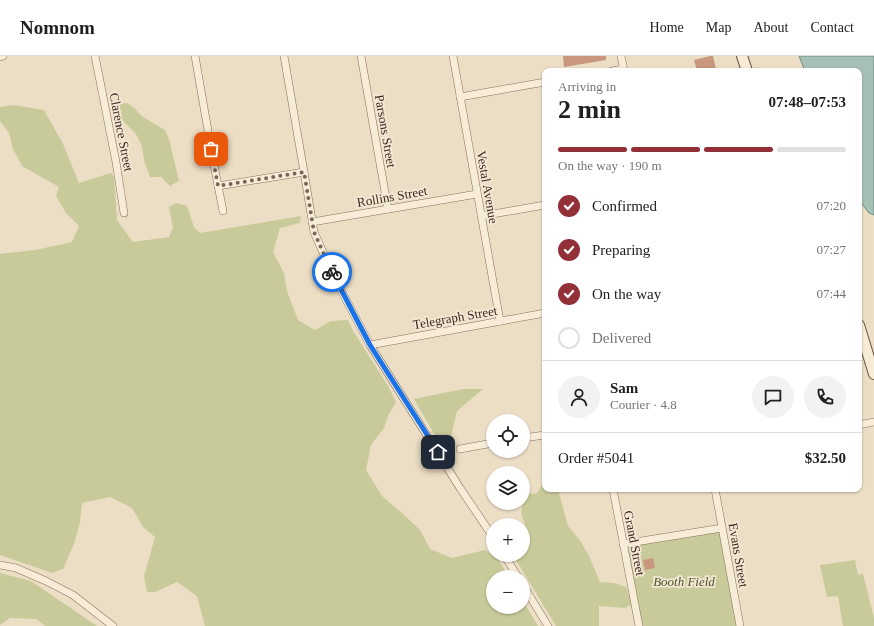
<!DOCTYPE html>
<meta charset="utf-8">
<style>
body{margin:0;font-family:Georgia,serif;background:#f2f2f2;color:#202124;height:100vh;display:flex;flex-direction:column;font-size:15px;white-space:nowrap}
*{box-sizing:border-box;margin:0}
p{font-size:13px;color:#757577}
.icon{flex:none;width:22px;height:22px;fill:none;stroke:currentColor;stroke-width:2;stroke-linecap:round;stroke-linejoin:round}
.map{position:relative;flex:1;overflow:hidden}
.drawer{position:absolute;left:542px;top:12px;width:320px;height:424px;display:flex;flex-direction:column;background:#fff;border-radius:8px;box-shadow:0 1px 3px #0004}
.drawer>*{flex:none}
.tools{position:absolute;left:486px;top:358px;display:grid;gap:8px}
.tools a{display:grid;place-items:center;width:44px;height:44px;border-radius:50%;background:#fff;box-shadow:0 1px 3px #0004;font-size:20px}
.pin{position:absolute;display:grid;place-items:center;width:34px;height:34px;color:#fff;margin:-17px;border-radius:8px;box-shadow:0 2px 6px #0006}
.courier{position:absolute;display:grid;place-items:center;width:40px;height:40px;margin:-20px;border:3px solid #1a73e8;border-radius:50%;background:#fff;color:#222;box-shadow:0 1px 5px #0007}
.overview em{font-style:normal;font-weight:600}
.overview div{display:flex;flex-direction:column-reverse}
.overview{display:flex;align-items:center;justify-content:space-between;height:68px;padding:0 16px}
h1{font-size:26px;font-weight:600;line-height:30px}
.bar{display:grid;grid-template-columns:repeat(4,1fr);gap:6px 4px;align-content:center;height:48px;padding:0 16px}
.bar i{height:5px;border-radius:3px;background:#e0e0e0}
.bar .on{background:#922f37}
.bar p{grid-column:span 4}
.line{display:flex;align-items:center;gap:10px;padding:0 16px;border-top:1px solid #e0e0e0}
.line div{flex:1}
.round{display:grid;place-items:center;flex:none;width:42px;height:42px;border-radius:21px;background:#f2f2f2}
ol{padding:0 16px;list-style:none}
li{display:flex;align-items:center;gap:12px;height:44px}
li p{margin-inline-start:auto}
li .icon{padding:4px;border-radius:50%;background:#922f37;color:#fff;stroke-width:4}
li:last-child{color:#757577}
li i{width:22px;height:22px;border:2px solid #e0e0e0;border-radius:50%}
header{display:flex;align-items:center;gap:24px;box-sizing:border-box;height:56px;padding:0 20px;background:#fff;border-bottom:1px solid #e0e0e0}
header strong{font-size:19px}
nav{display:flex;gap:22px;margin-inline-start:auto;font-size:14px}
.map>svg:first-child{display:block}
</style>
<header>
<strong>Nomnom</strong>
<nav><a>Home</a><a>Map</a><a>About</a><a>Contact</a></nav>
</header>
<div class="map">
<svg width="874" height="570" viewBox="0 0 874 570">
<rect width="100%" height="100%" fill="#ecdec5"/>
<!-- green -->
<g fill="#c8ca9a">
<path d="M127 47 133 51 143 61 165 74 169 83 179 125 170 130 161 121H150L144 104 142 90 136 78 120 62 115 59 117 48Z"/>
<path d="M13 49 44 54 63 88 79 127 111 117 114 121 117 164 133 186 169 181 173 172 169 151 176 147 187 150 194 171 200 177 301 160 300 167 280 172 273 196 284 217 287 235 298 264 315 274 331 265 348 264 352 273 388 330 396 346 389 358 384 372 371 389 366 414 382 440 403 458 420 474 430 493 452 502 485 494 498 503 509 521H493V551H523V545L538 570H205L197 540 177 526 155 536H147L144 520 155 481 143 471 132 452 110 441 82 447 80 466 74 488 63 513 52 517 0 499V198L35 194 72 186 79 170 66 157 56 140 59 131 22 110 13 93 9 77 0 65V51Z"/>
<path d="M463 333H483L457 355 451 380 436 381 414 343Z"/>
<path d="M545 425V433H558L568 470 581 486 589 500 600 526 614 527 626 531 632 548 625 552 599 550V570H556L513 499H523V484L528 479 521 456 526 437 536 438Z"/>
<path d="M720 475 737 570H642L626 491Z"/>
<path d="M855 504 858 519 863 518 874 562V570H843L838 540 827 541 820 509Z"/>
<path d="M0 517 31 525 97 570H45L36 563 10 562 0 569Z"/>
</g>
<!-- water -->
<path fill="#a7c0b6" stroke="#6e8e83" d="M799 0H874V159L869 157 859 144V15H805Z"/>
<!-- building -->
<g fill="#c8977d">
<path d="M563 0H606V4L564 11Z"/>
<path d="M710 0H713L716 13 706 15H697L694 4Z"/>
<path d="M653 502 655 512 645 514 643 504Z"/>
</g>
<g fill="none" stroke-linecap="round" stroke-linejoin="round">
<!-- street casing -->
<g stroke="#866f5c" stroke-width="8">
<g id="street">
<path d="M95 0 116 106 124 157"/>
<path d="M195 0 214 109 223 155"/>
<path d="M284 0 304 116 314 176 332 217 370 289 460 432 493 481"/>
<path d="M361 0 388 153"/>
<path d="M453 0 500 265"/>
<path d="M621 0 624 15"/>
<path d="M0 1 3 0"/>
<path d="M612 15 623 13"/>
<path d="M460 41 545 26"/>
<path d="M218 130 304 116"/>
<path d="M481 160 545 149"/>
<path d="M312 166 477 138"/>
<path d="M370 289 545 257"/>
<path d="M859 369 874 366"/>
<path d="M523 382 545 379"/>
<path d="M460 393 493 387"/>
<path d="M613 433 639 570"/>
<path d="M715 433 740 570"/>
<path d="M623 488 722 472"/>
<path d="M504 499 518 521"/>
<path d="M0 509 16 512 46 525 73 539 113 570"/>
<path d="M523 529 548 570"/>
</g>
</g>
<!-- secondary casing -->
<g stroke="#68513f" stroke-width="12">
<g id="secondary">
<path d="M742 0 747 15"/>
<path d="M859 269 874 318"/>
</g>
</g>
<!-- street -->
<use href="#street" stroke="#f7ecd8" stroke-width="7"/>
<!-- secondary -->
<use href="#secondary" stroke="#f7ecd8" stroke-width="10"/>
</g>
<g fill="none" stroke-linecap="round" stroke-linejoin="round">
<!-- done -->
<path stroke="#766859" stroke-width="4" stroke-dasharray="0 7.2" d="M211 93 218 130 304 116 314 176 332 216"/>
<!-- route -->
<path stroke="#1a73e8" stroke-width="5" d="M332 216 370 289 438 396"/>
</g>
<g text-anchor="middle" stroke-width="3.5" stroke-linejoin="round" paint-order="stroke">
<!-- street labels -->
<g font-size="13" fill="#37291f" stroke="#f4e8d4">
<text transform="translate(386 75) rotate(80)" y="5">Parsons Street</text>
<text transform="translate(122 76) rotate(79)" y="5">Clarence Street</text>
<text transform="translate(488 131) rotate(80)" y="5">Vestal Avenue</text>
<text transform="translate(392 140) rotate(-10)" y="5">Rollins Street</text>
<text transform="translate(455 261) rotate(-10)" y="5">Telegraph Street</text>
<text transform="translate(635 487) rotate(79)" y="5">Grand Street</text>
<text transform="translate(739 499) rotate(80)" y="5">Evans Street</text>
</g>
<!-- park labels -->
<g font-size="13" font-style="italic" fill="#4b5227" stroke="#f4e8d4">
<text x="684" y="530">Booth Field</text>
</g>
</g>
</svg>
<div class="tools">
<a><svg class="icon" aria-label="locate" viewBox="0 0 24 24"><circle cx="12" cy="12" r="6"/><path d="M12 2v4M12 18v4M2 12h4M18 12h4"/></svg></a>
<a><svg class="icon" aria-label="layers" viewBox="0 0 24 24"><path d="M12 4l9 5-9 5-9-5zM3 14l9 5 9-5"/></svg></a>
<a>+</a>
<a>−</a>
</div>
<div class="pin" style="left:211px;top:93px;background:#ea580c"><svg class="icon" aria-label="bag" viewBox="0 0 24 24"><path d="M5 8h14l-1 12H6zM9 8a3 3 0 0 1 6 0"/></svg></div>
<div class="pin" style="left:438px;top:396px;background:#1f2937"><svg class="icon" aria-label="home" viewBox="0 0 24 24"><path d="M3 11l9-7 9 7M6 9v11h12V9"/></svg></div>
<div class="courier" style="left:332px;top:216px"><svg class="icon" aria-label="bike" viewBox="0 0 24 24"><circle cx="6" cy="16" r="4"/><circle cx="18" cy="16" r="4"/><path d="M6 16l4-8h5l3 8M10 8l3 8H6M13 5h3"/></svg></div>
<section class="drawer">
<div class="overview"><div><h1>2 min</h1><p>Arriving in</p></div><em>07:48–07:53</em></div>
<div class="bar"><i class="on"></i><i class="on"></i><i class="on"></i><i></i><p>On the way · 190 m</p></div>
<ol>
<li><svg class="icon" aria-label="check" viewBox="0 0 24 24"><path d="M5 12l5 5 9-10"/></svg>Confirmed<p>07:20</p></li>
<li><svg class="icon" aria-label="check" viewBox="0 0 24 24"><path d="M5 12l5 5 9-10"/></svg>Preparing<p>07:27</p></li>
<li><svg class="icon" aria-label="check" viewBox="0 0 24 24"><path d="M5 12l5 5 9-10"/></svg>On the way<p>07:44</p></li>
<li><i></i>Delivered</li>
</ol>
<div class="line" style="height:72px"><a class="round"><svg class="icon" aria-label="person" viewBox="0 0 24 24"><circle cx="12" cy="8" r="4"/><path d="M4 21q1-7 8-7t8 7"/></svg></a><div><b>Sam</b><p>Courier · 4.8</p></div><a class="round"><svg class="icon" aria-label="chat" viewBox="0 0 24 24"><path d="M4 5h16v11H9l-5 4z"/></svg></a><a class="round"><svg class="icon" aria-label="phone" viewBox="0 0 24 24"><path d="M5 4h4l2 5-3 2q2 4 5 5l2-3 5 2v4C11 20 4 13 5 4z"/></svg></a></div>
<div class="line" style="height:52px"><div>Order #5041</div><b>$32.50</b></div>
</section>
</div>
